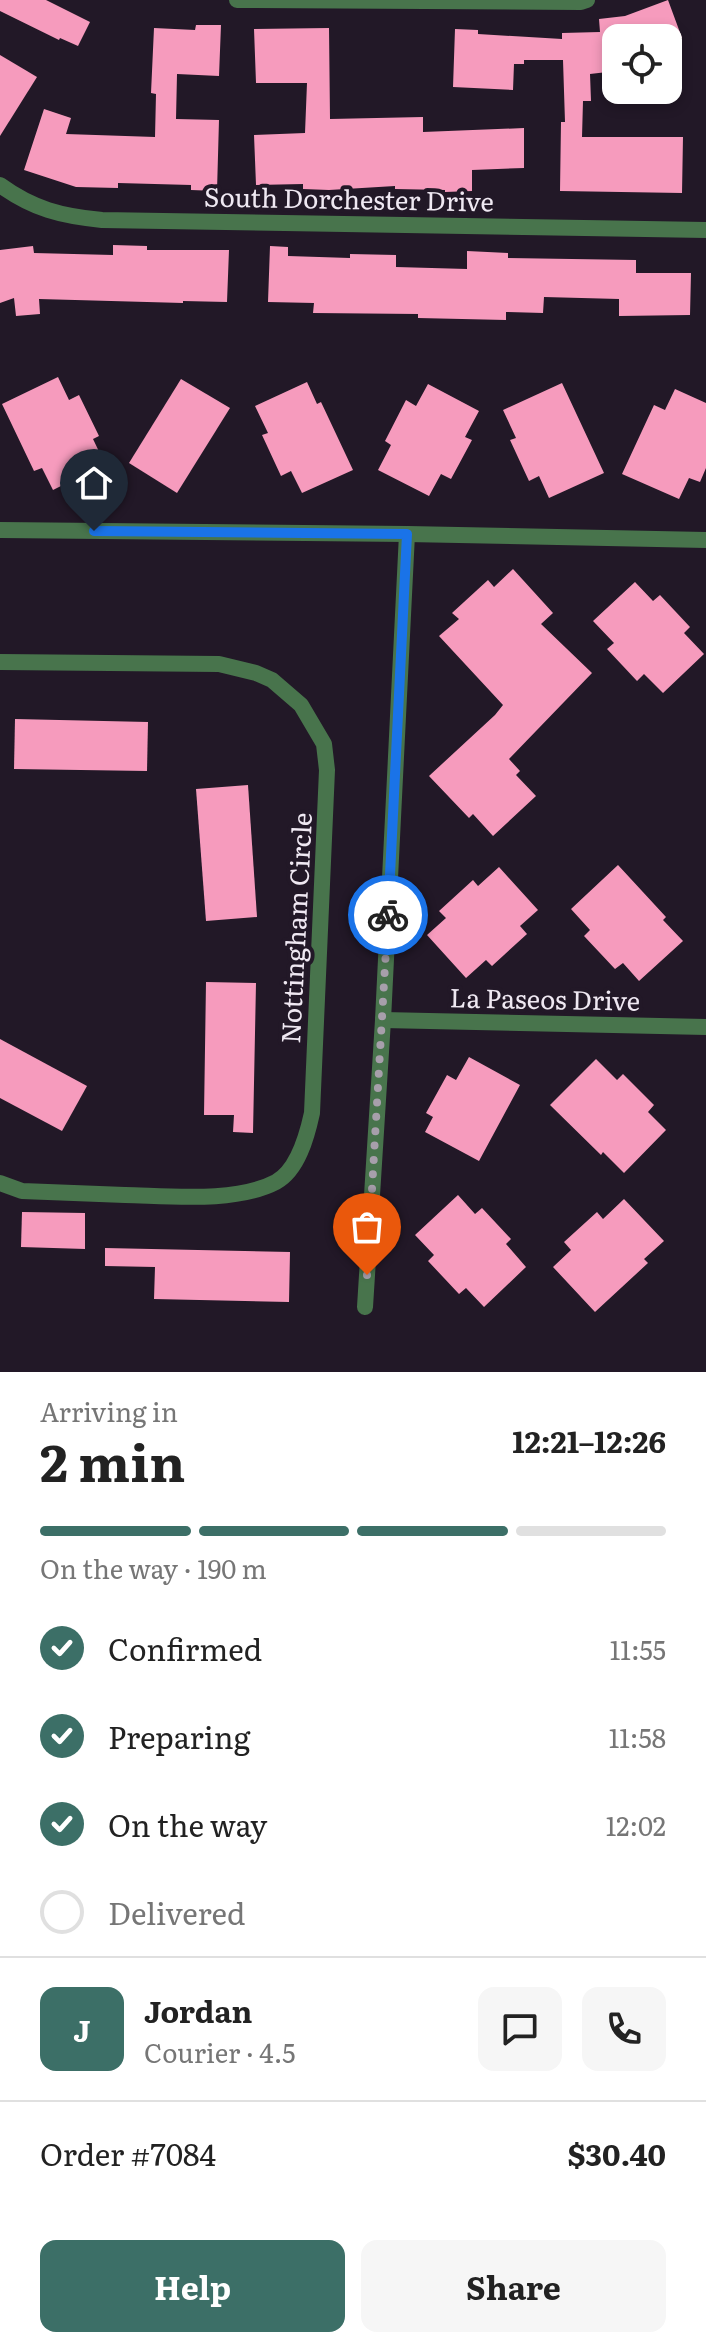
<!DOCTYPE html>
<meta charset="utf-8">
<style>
body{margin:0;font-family:Literata,serif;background:#f6f6f6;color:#222;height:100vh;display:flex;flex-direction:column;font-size:30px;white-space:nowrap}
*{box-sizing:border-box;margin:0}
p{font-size:26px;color:#767676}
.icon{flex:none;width:44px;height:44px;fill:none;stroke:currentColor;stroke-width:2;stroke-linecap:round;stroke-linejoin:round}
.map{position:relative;height:1372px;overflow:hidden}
.sheet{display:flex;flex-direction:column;background:#fff;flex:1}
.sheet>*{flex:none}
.fabs{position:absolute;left:602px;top:24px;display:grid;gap:16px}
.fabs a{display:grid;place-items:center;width:80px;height:80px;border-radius:16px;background:#fff;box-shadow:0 4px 12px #0003;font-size:40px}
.pin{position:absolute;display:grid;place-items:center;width:68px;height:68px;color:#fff;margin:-82px -34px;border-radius:50% 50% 50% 0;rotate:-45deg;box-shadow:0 0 8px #0007}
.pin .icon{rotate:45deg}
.courier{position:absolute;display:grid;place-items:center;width:80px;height:80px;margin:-40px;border:6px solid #1a73e8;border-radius:50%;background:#fff;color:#222;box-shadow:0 2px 10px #0007}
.overview em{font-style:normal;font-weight:700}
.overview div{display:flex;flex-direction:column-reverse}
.overview{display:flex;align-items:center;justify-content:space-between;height:136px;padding:0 40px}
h1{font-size:52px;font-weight:700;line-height:60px}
.bar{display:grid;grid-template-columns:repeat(4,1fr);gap:12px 8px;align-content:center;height:96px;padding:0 40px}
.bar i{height:10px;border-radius:6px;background:#e0e0e0}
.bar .current{background:#3c6f67}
.bar p{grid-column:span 4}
.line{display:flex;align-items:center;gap:20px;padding:0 40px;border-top:2px solid #e0e0e0}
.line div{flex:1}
.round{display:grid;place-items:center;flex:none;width:84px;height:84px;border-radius:16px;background:#f6f6f6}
ol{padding:0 40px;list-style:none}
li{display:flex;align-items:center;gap:24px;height:88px}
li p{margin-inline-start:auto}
li .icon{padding:8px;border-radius:50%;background:#3c6f67;color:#fff;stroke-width:4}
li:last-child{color:#767676}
li i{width:44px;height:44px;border:4px solid #e0e0e0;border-radius:50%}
.action{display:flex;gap:16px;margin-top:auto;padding:16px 40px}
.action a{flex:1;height:92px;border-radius:16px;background:#3c6f67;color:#fff;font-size:32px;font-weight:700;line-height:92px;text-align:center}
.action a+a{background:#f6f6f6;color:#222}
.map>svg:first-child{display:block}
</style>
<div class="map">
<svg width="706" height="1372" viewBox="0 0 706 1372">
<rect width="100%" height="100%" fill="#221827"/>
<!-- building -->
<g fill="#f69bbd">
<path d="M0 0H46L90 22 78 46 60 38 59 40 0 11Z"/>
<path d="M668 0 682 38H616V71L590 74 591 101H583L582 137H683L682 193 560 191 561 122H565L563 60H524V64H514L513 90 453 87 455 29 478 30V34L562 39V33L600 32 599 19 625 16Z"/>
<path d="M196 25H221L219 76 177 74 176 119 219 120 217 191 191 190V185L118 183V188L76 187 24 170 44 109 71 118 66 134 155 137 156 94 151 93 154 28 195 30Z"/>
<path d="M329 28 330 119 423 117V132L524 128V168L472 170V191L445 192V190L395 189V186L329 190 303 189V184L256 185 254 135 305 133 307 83H256L254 29Z"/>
<path d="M0 55 37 77 0 136Z"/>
<path d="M113 245 147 246V250H229L227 302 183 301V303L39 299 40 314 16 316 14 298 0 303V250L33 246 34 253 113 255Z"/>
<path d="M270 246 288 247V256L350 258V254L396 255V267L467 269V251L508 253V258L636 260V273H691L690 315 619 316V299L544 297 543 313 506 312V320L418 318V314L313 313 314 303 268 302Z"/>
<path d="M58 377 69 400 79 395 99 436 93 439 105 464 53 490 42 468 34 471 2 404Z"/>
<path d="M181 379 230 408 177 493 129 463Z"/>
<path d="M307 382 317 404 321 402 353 470 302 493 291 471 281 476 262 435 268 433 255 406Z"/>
<path d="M562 383 604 473 549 498 539 476 529 481 510 440 516 438 503 410Z"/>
<path d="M428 384 479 411 465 437 472 440 451 479 441 474 429 496 378 470 391 445 385 441 406 400 416 406Z"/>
<path d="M675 389 706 403V468L700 482 689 478 679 499 622 474 654 405 665 410Z"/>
<path d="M513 569 553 613 541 624 592 673 509 759 520 771 516 775 536 796 493 836 473 814 469 818 429 776 495 715 503 705 439 636 459 619 452 613 488 580 494 587Z"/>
<path d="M635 582 653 601 660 595 690 627 684 633 704 654 663 693 644 674 637 681 607 649 614 643 593 621Z"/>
<path d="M15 719 148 722 147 771 14 769Z"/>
<path d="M248 785 257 917 206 921 196 789Z"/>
<path d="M618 865 666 917 663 920 683 941 639 981 623 963 615 969 584 936 590 930 571 909Z"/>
<path d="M499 867 538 910 520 926 527 934 492 966 486 960 466 978 427 935 446 918 439 911 473 880 478 886Z"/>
<path d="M206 982 256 983 253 1133 233 1132 234 1115H204Z"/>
<path d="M0 1039 87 1086 62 1131 0 1098Z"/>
<path d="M469 1057 520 1085 479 1161 425 1132 433 1117 426 1113 447 1075 456 1080Z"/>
<path d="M596 1059 617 1080 623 1074 654 1105 648 1112 666 1130 624 1173 603 1152 601 1155 550 1105Z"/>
<path d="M458 1195 475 1214 482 1208 511 1239 506 1244 526 1267 484 1307 466 1288 459 1294 428 1261 434 1255 415 1235Z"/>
<path d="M624 1199 664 1241 644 1259 648 1263 595 1312 553 1267 571 1250 564 1242 597 1212 603 1219Z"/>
<path d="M22 1212 85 1213V1249L21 1247Z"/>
<path d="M105 1248 290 1252 289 1302 154 1299 155 1267 105 1266Z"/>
</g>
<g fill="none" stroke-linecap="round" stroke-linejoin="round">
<!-- minor -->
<g stroke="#48744c" stroke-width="16">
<path d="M237 0 581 2 587 0"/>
<path d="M0 185C33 209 61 216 102 220L706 230"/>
<path d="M0 530 407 534 706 540"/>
<path d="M0 662 219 664 256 673 272 680 301 705 324 744 327 770 312 1113C307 1136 298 1170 276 1182 236 1203 170 1196 125 1195 91 1194 56 1192 22 1191L0 1183"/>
<path d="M383 1020 706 1027"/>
<path d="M365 1307 383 1020 407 534"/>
</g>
</g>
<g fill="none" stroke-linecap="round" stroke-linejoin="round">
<!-- done -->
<path stroke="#a79fab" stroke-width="8" stroke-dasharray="0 14.4" d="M367 1275 388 915"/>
<!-- route -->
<path stroke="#1a73e8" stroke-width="10" d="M94 531 407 534 388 915"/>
</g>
<g text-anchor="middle" stroke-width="8" stroke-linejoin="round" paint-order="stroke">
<!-- street labels -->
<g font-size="26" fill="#efe8f2" stroke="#221827">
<text transform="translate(349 200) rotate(1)" y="9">South Dorchester Drive</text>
<text transform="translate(297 928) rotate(-87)" y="9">Nottingham Circle</text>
<text transform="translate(545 1000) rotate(1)" y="9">La Paseos Drive</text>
</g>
</g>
</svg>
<div class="fabs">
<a><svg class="icon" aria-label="locate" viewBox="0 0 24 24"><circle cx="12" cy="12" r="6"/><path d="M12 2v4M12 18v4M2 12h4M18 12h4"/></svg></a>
</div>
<div class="pin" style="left:367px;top:1275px;background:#ea580c"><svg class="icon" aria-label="bag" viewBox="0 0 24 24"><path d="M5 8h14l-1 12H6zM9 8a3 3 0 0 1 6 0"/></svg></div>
<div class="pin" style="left:94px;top:531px;background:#1f2937"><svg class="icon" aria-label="home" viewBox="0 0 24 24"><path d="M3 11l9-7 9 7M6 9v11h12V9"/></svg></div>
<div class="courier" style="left:388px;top:915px"><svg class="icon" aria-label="bike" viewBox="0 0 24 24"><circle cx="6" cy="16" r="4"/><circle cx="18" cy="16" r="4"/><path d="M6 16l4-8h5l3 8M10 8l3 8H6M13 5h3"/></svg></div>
</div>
<section class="sheet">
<div class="overview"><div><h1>2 min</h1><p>Arriving in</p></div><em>12:21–12:26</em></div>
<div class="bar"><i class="current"></i><i class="current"></i><i class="current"></i><i></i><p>On the way · 190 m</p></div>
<ol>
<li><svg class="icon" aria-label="check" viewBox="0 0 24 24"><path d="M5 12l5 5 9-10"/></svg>Confirmed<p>11:55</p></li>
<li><svg class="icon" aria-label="check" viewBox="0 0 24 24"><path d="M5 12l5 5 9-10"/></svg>Preparing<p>11:58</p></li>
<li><svg class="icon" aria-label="check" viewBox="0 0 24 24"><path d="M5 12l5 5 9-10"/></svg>On the way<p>12:02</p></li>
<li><i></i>Delivered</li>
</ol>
<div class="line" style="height:144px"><b class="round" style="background:#3c6f67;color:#fff">J</b><div><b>Jordan</b><p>Courier · 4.5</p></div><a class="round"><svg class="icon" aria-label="chat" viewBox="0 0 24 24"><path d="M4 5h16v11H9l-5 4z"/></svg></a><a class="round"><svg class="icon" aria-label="phone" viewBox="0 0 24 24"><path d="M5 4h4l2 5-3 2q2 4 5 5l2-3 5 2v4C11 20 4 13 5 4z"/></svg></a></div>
<div class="line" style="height:104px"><div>Order #7084</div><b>$30.40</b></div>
<div class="action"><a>Help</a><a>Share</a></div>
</section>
